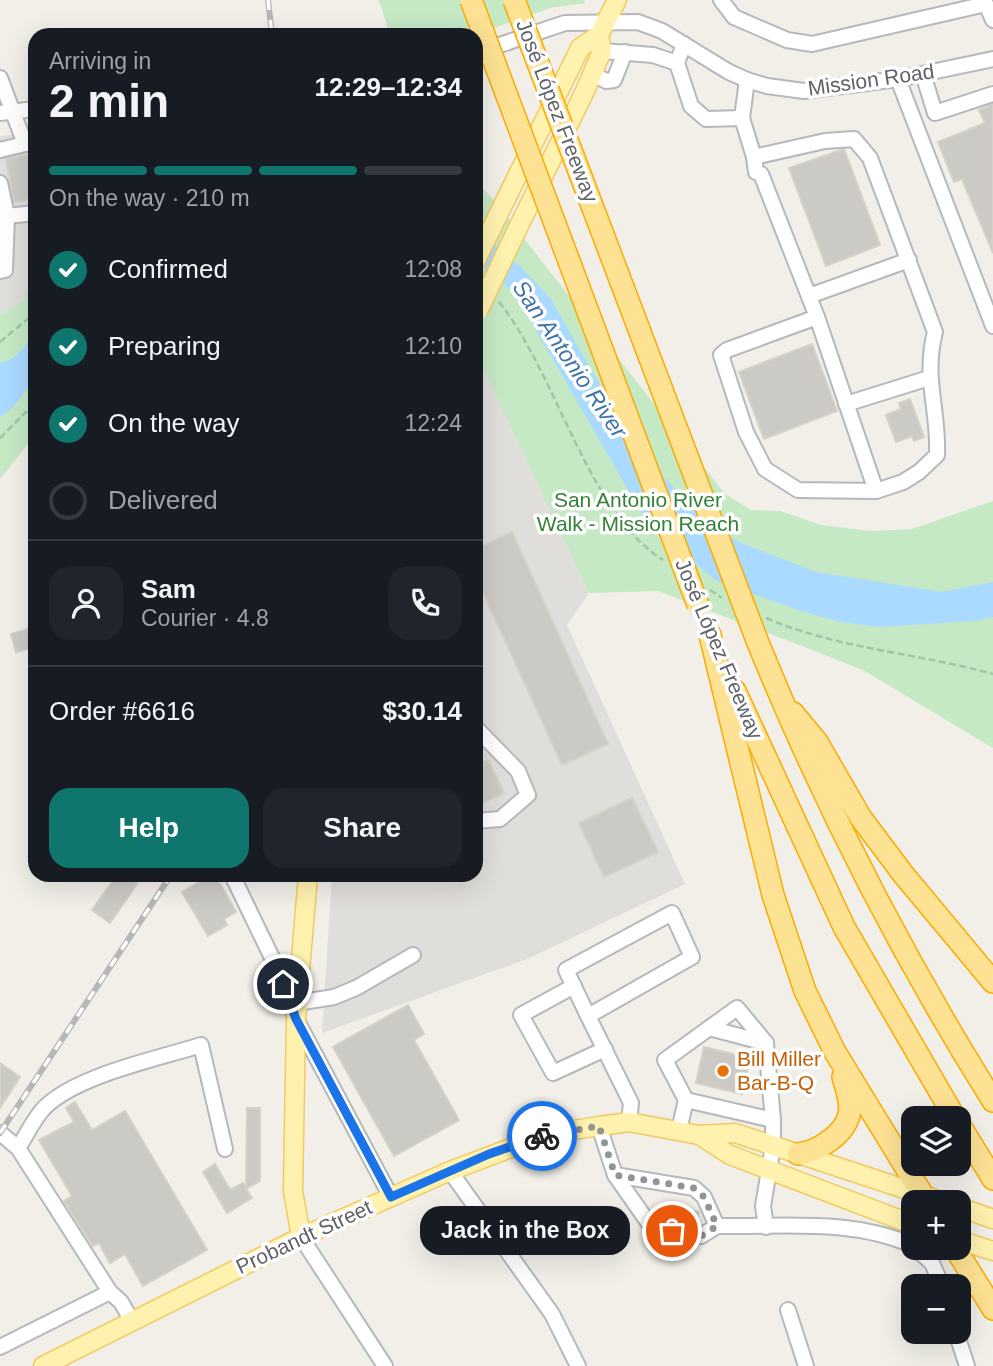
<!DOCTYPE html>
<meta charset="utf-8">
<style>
body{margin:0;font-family:Arial,sans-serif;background:#20242c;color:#f1f3f6;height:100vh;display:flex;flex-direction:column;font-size:26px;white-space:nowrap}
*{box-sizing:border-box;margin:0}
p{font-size:23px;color:#9ea1a6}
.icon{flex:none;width:38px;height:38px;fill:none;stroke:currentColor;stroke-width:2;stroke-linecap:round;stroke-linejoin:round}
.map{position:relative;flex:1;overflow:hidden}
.side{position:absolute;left:28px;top:28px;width:455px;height:854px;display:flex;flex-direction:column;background:#171b24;border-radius:21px;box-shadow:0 7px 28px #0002}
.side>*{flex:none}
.fabs{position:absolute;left:901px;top:1106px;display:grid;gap:14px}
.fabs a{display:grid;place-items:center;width:70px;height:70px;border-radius:14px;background:#171b24;box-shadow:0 7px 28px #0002;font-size:35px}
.pin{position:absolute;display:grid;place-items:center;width:60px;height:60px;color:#fff;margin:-30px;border:4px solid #fff;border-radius:50%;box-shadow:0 2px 7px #0007}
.courier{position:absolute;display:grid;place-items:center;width:70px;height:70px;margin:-35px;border:5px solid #1a73e8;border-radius:50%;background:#fff;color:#222;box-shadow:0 2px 9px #0007}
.bubble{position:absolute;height:49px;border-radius:21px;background:#171b24;box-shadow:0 7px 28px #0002;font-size:23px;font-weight:700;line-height:49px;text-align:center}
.headline em{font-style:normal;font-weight:700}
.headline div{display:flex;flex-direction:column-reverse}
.headline{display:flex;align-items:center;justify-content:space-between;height:119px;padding:0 21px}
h1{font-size:46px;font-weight:700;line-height:52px}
.bar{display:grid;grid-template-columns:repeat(4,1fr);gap:10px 7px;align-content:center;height:84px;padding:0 21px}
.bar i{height:9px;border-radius:5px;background:#363941}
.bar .selected{background:#0f766e}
.bar p{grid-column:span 4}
.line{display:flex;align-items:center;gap:18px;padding:0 21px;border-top:2px solid #363941}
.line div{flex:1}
.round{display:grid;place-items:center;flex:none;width:74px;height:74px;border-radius:21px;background:#20242c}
ol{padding:0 21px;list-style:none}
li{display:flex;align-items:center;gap:21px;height:77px}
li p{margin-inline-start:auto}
li .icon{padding:7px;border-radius:50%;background:#0f766e;color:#fff;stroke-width:4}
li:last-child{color:#9ea1a6}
li i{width:38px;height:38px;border:4px solid #363941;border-radius:50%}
.primary-button{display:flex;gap:14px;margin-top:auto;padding:14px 21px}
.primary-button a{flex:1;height:80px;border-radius:21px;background:#0f766e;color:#fff;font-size:28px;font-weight:700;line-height:80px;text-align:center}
.primary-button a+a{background:#20242c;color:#f1f3f6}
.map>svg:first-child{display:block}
</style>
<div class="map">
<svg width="993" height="1366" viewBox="0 0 993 1366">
<rect width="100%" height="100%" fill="#f1efe8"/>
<!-- industrial -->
<g fill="#e0deda">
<path d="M35 133V274L31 277 23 301 0 315V136Z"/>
<path d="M479 356 589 593 567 625 685 884 527 959 322 1033 332 875H476V361Z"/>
</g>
<!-- green -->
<g fill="#c5e8c5">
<path d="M379 0H584L585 3 550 8 474 35H390Z"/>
<path d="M476 181 492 198 725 494 751 510 780 511 821 525 870 531 912 529 993 501V748L865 671 797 644 658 591 589 593 476 352Z"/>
<path d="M35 274V435L0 479V315L23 301 31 277Z"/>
</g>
<!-- water -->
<g fill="#aadaff">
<path d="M476 231 521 267 551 299 633 443 707 524 741 543 816 572 942 592 993 582V617L974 621 880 627 841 622 798 610 717 581 649 526 522 306 511 290 476 261Z"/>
<path d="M35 328V378L13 407 0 417V363L12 359 24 348Z"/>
</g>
<!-- building -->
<g fill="#cccac5" stroke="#d6d1c6" stroke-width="2">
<path d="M993 104V253L962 179 954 182 938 142 985 123 979 110Z"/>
<path d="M844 149 880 245 826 266 789 168Z"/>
<path d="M35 153V199L14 202 6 159Z"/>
<path d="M812 344 837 411 764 439 739 372Z"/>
<path d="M910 399 924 437 914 441 912 436 896 442 886 415 901 409 899 403Z"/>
<path d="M512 532 608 744 562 765 476 577V549Z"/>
<path d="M35 627V647L16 652 11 634Z"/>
<path d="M488 760 504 793 476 806V766Z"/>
<path d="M632 798 658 852 604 877 579 823Z"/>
<path d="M117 875H143L110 923 92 910Z"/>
<path d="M212 875H215L236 912 224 919 227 925 208 936 182 892Z"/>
<path d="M408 1005 424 1034 414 1040 459 1120 394 1156 333 1047Z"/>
<path d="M704 1047 750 1058 742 1094 696 1083Z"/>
<path d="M0 1063 20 1077 0 1108Z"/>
<path d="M75 1102 92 1130 125 1111 207 1250 143 1286 125 1254 110 1263 99 1243 93 1246 64 1201 72 1196 39 1140 74 1122 66 1108Z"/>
<path d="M247 1108H260V1181L246 1189 252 1198 227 1213 203 1172 215 1164 230 1190 243 1183 246 1188Z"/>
<path d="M662 1204 699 1212 696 1226 659 1217Z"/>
</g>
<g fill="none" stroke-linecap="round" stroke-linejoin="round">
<!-- minor casing -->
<g stroke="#b5b8bc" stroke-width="18">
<g id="minor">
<path d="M721 0 734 17 787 40 812 44 986 4 993 20"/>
<path d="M684 44 677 63 691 106 706 119 742 118"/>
<path d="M602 51 653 55 677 63"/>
<path d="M476 53 565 23 638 22 662 31 729 72 747 80 767 86 804 91 898 79 993 59"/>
<path d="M592 73 606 81 614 80 625 52"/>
<path d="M923 74 935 113 993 94"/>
<path d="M0 78 25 144 35 143"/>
<path d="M898 79 993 326"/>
<path d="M747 80 742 118 754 157 756 172 761 174 817 317 876 491"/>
<path d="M0 113 35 109"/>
<path d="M0 150 25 144"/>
<path d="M754 157 825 141 854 139 870 158 935 332C923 379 939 409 937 455L919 472 903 482 876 491 798 490 765 469 746 432 721 355 727 350 817 317"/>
<path d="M0 183 7 216 35 213"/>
<path d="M0 271 5 270 7 216"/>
<path d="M809 296 909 260"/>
<path d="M846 404 929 378"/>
<path d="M476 728 518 771 528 795 500 819 476 821"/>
<path d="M232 875 276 966 296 1019 391 1197"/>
<path d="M574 986 521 1015 553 1073 605 1049"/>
<path d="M296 1003 334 997 356 988 413 955"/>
<path d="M588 1016 566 970 672 913 692 957 588 1016 631 1103 629 1122"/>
<path d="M709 1028 766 1043"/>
<path d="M686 1100 773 1120"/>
<path d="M599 1126 615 1175 694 1188 704 1197 717 1226"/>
<path d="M679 1130 686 1100 665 1060 737 1008 766 1043 773 1120V1146L763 1206 766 1227"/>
<path d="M0 1133 18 1148 110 1292"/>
<path d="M18 1148C26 1136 34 1118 45 1107 78 1075 157 1059 201 1045L225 1149"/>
<path d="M450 1171 552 1314 578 1366"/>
<path d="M615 1175 650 1225 694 1236H701L717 1226"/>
<path d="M717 1226C783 1227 852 1218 914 1246"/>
<path d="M301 1237 385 1366"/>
<path d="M915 1248 932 1263 942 1286"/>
<path d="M788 1310 806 1366"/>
<path d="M956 1332 967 1366"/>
<path d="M0 1347 110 1292 121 1302 132 1321"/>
</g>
</g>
<!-- major casing -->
<g stroke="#f2c960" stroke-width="21">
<g id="major">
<path d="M517 230 585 91 602 51 599 35"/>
<path d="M476 260 580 48 599 35 617 0"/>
<path d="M699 1135 735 1133 944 1202"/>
<path d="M959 1207 993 1219"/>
<path d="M301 1237 293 1191 296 1019 308 875"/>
<path d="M959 1240 993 1251"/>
<path d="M43 1366 301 1237 450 1171 548 1134 599 1126 629 1122 699 1135 730 1155 914 1225"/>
</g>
</g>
<!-- highway casing -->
<g stroke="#f9ab00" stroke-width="24">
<g id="highway">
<path d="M710 635 773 895 805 991 835 1052 927 1202"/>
<path d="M758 643C823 802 902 956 993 1101"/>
<path d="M735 691 844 927 955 1118"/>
<path d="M793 713 817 742 861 818 903 874 993 982"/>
<path d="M959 1124 993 1179"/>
<path d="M798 1154C817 1152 844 1135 849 1115 852 1103 846 1088 843 1077"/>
<path d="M955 1248 993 1309"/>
</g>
</g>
<!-- path -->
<g stroke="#9cc7a9" stroke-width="2.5" stroke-dasharray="7 3.5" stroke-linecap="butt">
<path d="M499 302C557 374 587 512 663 560"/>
<path d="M0 342 35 313"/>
<path d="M0 438 35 403"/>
<path d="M710 590 722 598"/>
<path d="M766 618C838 649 918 653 993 674"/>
</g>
<!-- minor -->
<use href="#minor" stroke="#fff" stroke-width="14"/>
<!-- major -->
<use href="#major" stroke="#fff2af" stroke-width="18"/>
<!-- highway -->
<use href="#highway" stroke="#fde293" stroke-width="21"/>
<!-- rail casing -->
<g stroke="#b6b7b8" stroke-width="6">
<g id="rail">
<path d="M268 0 272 35"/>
<path d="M0 1133 171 875"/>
</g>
</g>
<!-- rail -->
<use href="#rail" stroke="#fff" stroke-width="3.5" stroke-dasharray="10" stroke-linecap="butt"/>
<!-- major-bridge casing -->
<g stroke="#f2c960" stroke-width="21" stroke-linecap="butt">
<path id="major-bridge" d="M478 311 517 230"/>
</g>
<!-- highway-bridge casing -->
<g stroke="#f9ab00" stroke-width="24" stroke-linecap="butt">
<g id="highway-bridge">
<path d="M471 0 698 605"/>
<path d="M514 0 758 643"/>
</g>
</g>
<!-- major-bridge -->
<use href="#major-bridge" stroke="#fff2af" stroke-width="18"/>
<!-- highway-bridge -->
<use href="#highway-bridge" stroke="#fde293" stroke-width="21"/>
</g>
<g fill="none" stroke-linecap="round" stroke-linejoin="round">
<!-- done -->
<path stroke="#929495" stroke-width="7" stroke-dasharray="0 12.6" d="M542 1136 599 1126 615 1175 694 1188 704 1197 717 1226 701 1236 672 1231"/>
<!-- route -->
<path stroke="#1a73e8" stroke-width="9" d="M283 984 296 1019 391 1197 489 1154 542 1136"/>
</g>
<!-- markers -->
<circle fill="#e8710a" stroke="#fff" stroke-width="2.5" cx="723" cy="1071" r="7"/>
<g text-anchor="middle" stroke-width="7" stroke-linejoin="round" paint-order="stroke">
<!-- street labels -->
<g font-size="21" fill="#5f6368" stroke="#fff">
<text transform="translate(871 80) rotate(-8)" y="7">Mission Road</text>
<text transform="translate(557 111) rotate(69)" y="7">José López Freeway</text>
<text transform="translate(719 649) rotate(67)" y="7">José López Freeway</text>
<text transform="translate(304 1237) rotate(-25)" y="7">Probandt Street</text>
</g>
<!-- park labels -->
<g font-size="21" fill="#348238" stroke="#fff">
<text x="638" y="507">San Antonio River<tspan x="638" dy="24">Walk - Mission Reach</tspan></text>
</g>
<!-- food labels -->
<g font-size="21" fill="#c56008" stroke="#fff" text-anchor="start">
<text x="737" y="1066">Bill Miller<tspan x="737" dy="24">Bar-B-Q</tspan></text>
</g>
<!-- water labels -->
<g font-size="23" font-style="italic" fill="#4174aa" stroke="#fff">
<text transform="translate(570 359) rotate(56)" y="8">San Antonio River</text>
</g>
</g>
</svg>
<div class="fabs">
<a><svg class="icon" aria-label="layers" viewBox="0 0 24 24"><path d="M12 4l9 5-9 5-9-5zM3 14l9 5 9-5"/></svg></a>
<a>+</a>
<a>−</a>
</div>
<div class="pin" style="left:672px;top:1231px;background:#ea580c"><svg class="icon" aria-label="bag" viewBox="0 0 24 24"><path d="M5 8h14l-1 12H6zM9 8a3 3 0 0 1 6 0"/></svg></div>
<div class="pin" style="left:283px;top:984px;background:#1f2937"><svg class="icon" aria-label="home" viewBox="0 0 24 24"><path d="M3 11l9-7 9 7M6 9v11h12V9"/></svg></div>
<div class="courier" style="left:542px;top:1136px"><svg class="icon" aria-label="bike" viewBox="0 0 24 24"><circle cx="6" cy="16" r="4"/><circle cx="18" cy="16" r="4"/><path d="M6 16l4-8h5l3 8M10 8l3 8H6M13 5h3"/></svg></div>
<div class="bubble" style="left:420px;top:1206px;width:210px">Jack in the Box</div>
<section class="side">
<div class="headline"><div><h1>2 min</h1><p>Arriving in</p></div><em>12:29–12:34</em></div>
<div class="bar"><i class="selected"></i><i class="selected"></i><i class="selected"></i><i></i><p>On the way · 210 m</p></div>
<ol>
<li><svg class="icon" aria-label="check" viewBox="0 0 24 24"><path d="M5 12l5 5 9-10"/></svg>Confirmed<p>12:08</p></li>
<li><svg class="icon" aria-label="check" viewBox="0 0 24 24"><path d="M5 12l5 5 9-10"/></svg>Preparing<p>12:10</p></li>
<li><svg class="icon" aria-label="check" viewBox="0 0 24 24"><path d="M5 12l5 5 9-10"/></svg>On the way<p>12:24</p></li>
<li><i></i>Delivered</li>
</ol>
<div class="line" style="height:126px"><a class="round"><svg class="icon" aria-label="person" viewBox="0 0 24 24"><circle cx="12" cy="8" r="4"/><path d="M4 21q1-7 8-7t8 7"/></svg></a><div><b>Sam</b><p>Courier · 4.8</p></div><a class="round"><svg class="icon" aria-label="phone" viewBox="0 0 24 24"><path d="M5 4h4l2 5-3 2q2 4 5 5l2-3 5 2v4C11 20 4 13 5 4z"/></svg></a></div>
<div class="line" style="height:91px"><div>Order #6616</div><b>$30.14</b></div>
<div class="primary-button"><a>Help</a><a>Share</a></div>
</section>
</div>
